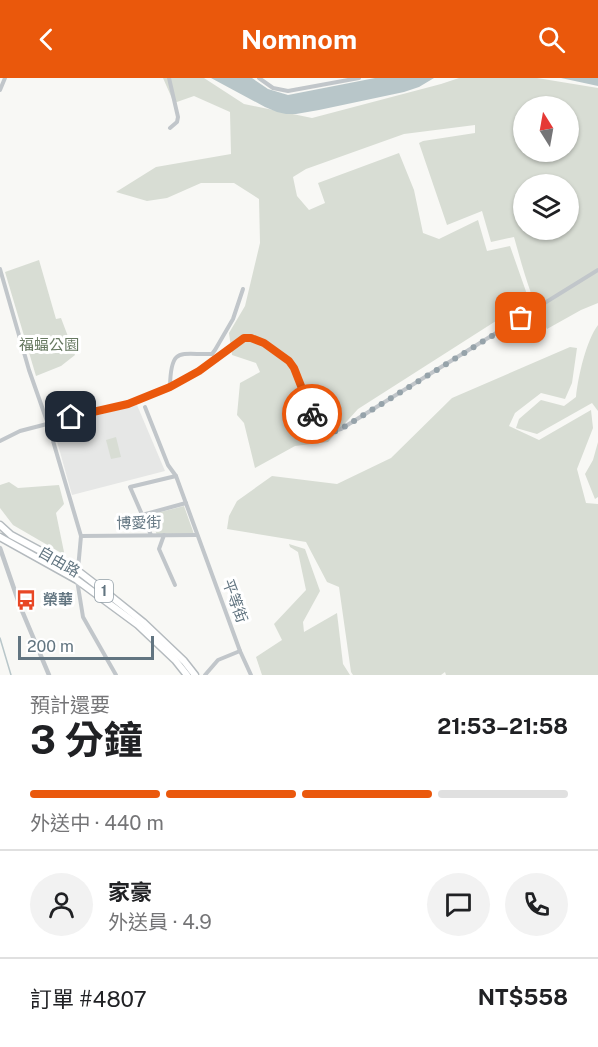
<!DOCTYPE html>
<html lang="zh-TW">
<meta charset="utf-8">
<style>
body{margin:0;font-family:"Public Sans","Noto Sans TC",sans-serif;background:#f2f2f2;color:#202124;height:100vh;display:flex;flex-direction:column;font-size:22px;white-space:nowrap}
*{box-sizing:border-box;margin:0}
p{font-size:20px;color:#757577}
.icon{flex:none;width:33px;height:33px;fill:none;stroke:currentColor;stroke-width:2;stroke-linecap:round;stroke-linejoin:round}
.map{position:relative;height:597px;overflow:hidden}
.side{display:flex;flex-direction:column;background:#fff;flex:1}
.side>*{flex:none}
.needle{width:39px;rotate:349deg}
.buttons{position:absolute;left:513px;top:18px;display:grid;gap:12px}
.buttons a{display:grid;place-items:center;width:66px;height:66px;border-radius:50%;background:#fff;box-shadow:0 2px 4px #0004;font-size:30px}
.scale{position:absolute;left:18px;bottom:15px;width:136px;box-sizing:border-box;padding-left:6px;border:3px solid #627581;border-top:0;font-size:16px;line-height:21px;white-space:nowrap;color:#627581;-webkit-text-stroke:4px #fff;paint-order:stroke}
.pin{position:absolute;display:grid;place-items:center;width:51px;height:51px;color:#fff;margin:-26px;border-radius:12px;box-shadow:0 3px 9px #0006}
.courier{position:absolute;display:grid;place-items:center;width:60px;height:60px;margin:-30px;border:4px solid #ea580c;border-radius:50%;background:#fff;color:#222;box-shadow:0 2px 8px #0007}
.summary em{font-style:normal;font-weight:700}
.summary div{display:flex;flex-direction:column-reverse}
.summary{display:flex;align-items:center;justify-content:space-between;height:102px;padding:0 30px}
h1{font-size:39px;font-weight:700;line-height:45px}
.bar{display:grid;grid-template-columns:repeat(4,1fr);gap:9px 6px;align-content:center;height:72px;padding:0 30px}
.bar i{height:8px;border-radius:4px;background:#e0e0e0}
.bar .on{background:#ea580c}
.bar p{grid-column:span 4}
.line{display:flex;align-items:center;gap:15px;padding:0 30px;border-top:2px solid #e0e0e0}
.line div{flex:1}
.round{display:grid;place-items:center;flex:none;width:63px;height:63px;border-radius:32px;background:#f2f2f2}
header{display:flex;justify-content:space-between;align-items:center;height:78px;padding:0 30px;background:#ea580c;color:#fff;font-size:27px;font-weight:700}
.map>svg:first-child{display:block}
</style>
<header><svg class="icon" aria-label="back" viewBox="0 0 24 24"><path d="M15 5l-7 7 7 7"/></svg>Nomnom<svg class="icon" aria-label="search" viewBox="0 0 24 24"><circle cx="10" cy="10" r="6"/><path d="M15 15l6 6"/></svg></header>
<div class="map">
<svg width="598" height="597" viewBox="0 0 598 597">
<rect width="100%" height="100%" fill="#f8f8f5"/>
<!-- built -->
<path fill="#e6e7e6" d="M137 327 165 393 72 417 53 349Z"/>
<!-- green -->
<g fill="#d8ddd4" fill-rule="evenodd">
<path d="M163 0H204L244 26 312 40 441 6 459 0H537L598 10V225L581 232 547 251C531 222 523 191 514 159L491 164 482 133 447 147 419 65 423 63 475 55V47L404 56 306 91 293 99 297 118 309 132 325 125 318 105 399 75 414 112 423 155 439 161 478 142 487 173 510 168 529 222 358 331 328 364 295 368 255 390 244 345 237 337 240 305 260 294 256 285 232 277 229 255 245 228 260 165 259 121 234 105H201L167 120 147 123 116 114 156 89 231 76 230 34 194 18 174 25ZM524 28H568V74H524ZM524 106H568V152H524Z"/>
<path d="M39 182 56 241 61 240 75 277 61 288 36 298 5 194Z"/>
<path d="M598 247V333L592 325 537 356 516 350 519 341 541 322 564 328 576 319C578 299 586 263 598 247Z"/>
<path d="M570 269 577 270 572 305 565 321 541 315 515 335 509 348 539 362 591 332 593 350 577 391 586 425 598 426V597H446L445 594 441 597H353L351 594 339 509 327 504 306 464 227 451 229 438 237 423 272 398 337 406 391 380 452 320Z"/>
<path d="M116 359 121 379 111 381 106 362Z"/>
<path d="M598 364V419L595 421 585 396 593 382Z"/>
<path d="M9 404 18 410 59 407 64 426 56 435 64 474 63 476 13 447 0 430V407Z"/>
<path d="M184 428 194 456 157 457 149 437Z"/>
<path d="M289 466 305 471 320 513 303 544 304 554 337 535 343 586 350 597H262L256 579 282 562 274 546 306 512 298 474 290 469Z"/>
</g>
<!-- water -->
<g fill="#b8c6c9">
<path d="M211 0H252L268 11 288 17 375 0H434L419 9 404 14 319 32 296 36H286L277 34 265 29Z"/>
<path d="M561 0H598V8Z"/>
</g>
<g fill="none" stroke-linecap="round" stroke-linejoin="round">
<!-- stream -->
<path stroke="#b8c6c9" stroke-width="1.5" d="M0 560 11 597"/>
<!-- primary casing -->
<g stroke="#b4babe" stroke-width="9">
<g id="primary">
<path d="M0 447 11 457 78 493 108 516 143 544 184 583 195 597"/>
<path d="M0 459 77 502 138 547 175 582 187 597"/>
</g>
</g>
<!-- minor -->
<g stroke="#c1c6ca" stroke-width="4">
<path d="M169 0 178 39 177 44 170 50"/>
<path d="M259 0 273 10 288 13 359 0"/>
<path d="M0 12 5 0"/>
<path d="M0 191 29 292 48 346 81 458 77 502 83 539 116 597"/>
<path d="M170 308C171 268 180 277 212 276L215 272 233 241 243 211"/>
<path d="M145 329 168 387 176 398 240 573 251 597"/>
<path d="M0 363 20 353 128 325 170 309 199 293 244 260 259 262 264 265 289 283 294 290 315 344 319 349 333 353 341 351 598 192"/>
<path d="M142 437 186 425"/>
<path d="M151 457 130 409 176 398"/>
<path d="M164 457 159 471 175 507"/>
<path d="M81 458 197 457"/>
<path d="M205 597 218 582 240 573"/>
</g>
<!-- tertiary -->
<path stroke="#c1c6ca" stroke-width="4.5" d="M0 470 20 528 49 597"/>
<!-- primary -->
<use href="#primary" stroke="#fff" stroke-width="6"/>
</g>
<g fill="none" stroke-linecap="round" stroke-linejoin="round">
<!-- done -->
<path stroke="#96a3aa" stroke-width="6" stroke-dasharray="0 10.8" d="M312 336 318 349 333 354 341 351 521 240"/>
<!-- route -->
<path stroke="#ea580c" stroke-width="8" d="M71 339 128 326 170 309 199 293 244 260H251L264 265 289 283 294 290 312 336"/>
</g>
<!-- icons -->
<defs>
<g id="bus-bare" transform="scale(1.62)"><path d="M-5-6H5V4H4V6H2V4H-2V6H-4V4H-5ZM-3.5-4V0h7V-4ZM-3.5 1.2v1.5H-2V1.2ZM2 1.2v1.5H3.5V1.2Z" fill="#e84725" stroke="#fff" stroke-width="2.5" paint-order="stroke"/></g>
</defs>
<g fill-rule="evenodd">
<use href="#bus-bare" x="26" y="522"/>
</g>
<g text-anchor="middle" stroke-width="6" stroke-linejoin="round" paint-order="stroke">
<!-- shield labels -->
<rect fill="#fff" stroke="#919ea7" stroke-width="1.5" x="95" y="502" width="18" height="22" rx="4.5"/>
<g font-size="14" font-weight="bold" fill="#627581">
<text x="104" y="518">1</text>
</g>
<!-- park labels -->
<g font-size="15" fill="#677961" stroke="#fff">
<text x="49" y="272">福蝠公園</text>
</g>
<!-- street labels -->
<g font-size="15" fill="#627581" stroke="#fff">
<text transform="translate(139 445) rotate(-1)" y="5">博愛街</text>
<text transform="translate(59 484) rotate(30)" y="5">自由路</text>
<text transform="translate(235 523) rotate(70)" y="5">平等街</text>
</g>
<!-- poi labels -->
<g font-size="15" font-weight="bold" fill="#627581" stroke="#fff" text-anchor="start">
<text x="43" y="527">榮華</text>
</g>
</g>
</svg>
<div class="buttons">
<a><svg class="needle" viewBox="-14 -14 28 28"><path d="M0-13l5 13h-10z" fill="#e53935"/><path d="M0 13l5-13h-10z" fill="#757577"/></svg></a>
<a><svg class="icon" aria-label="layers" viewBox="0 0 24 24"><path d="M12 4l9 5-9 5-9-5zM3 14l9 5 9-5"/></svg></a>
</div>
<div class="scale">200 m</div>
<div class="pin" style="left:521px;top:240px;background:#ea580c"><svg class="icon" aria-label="bag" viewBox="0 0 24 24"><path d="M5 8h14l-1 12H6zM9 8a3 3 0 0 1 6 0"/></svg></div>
<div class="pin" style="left:71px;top:339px;background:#1f2937"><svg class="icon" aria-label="home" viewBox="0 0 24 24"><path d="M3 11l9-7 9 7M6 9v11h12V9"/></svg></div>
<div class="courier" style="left:312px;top:336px"><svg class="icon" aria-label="bike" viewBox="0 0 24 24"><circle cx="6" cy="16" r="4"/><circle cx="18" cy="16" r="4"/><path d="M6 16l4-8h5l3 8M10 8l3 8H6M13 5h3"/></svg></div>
</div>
<section class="side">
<div class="summary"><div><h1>3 分鐘</h1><p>預計還要</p></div><em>21:53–21:58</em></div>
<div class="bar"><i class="on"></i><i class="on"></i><i class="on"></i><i></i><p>外送中 · 440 m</p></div>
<div class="line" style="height:108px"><a class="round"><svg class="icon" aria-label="person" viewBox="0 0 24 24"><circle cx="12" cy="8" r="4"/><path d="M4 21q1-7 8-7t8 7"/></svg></a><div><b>家豪</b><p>外送員 · 4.9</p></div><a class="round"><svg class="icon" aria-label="chat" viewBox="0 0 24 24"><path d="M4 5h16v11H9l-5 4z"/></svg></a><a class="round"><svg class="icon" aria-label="phone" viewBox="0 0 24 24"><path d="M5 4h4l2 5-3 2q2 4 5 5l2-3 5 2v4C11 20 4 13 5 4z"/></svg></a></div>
<div class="line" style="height:78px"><div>訂單 #4807</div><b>NT$558</b></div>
</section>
